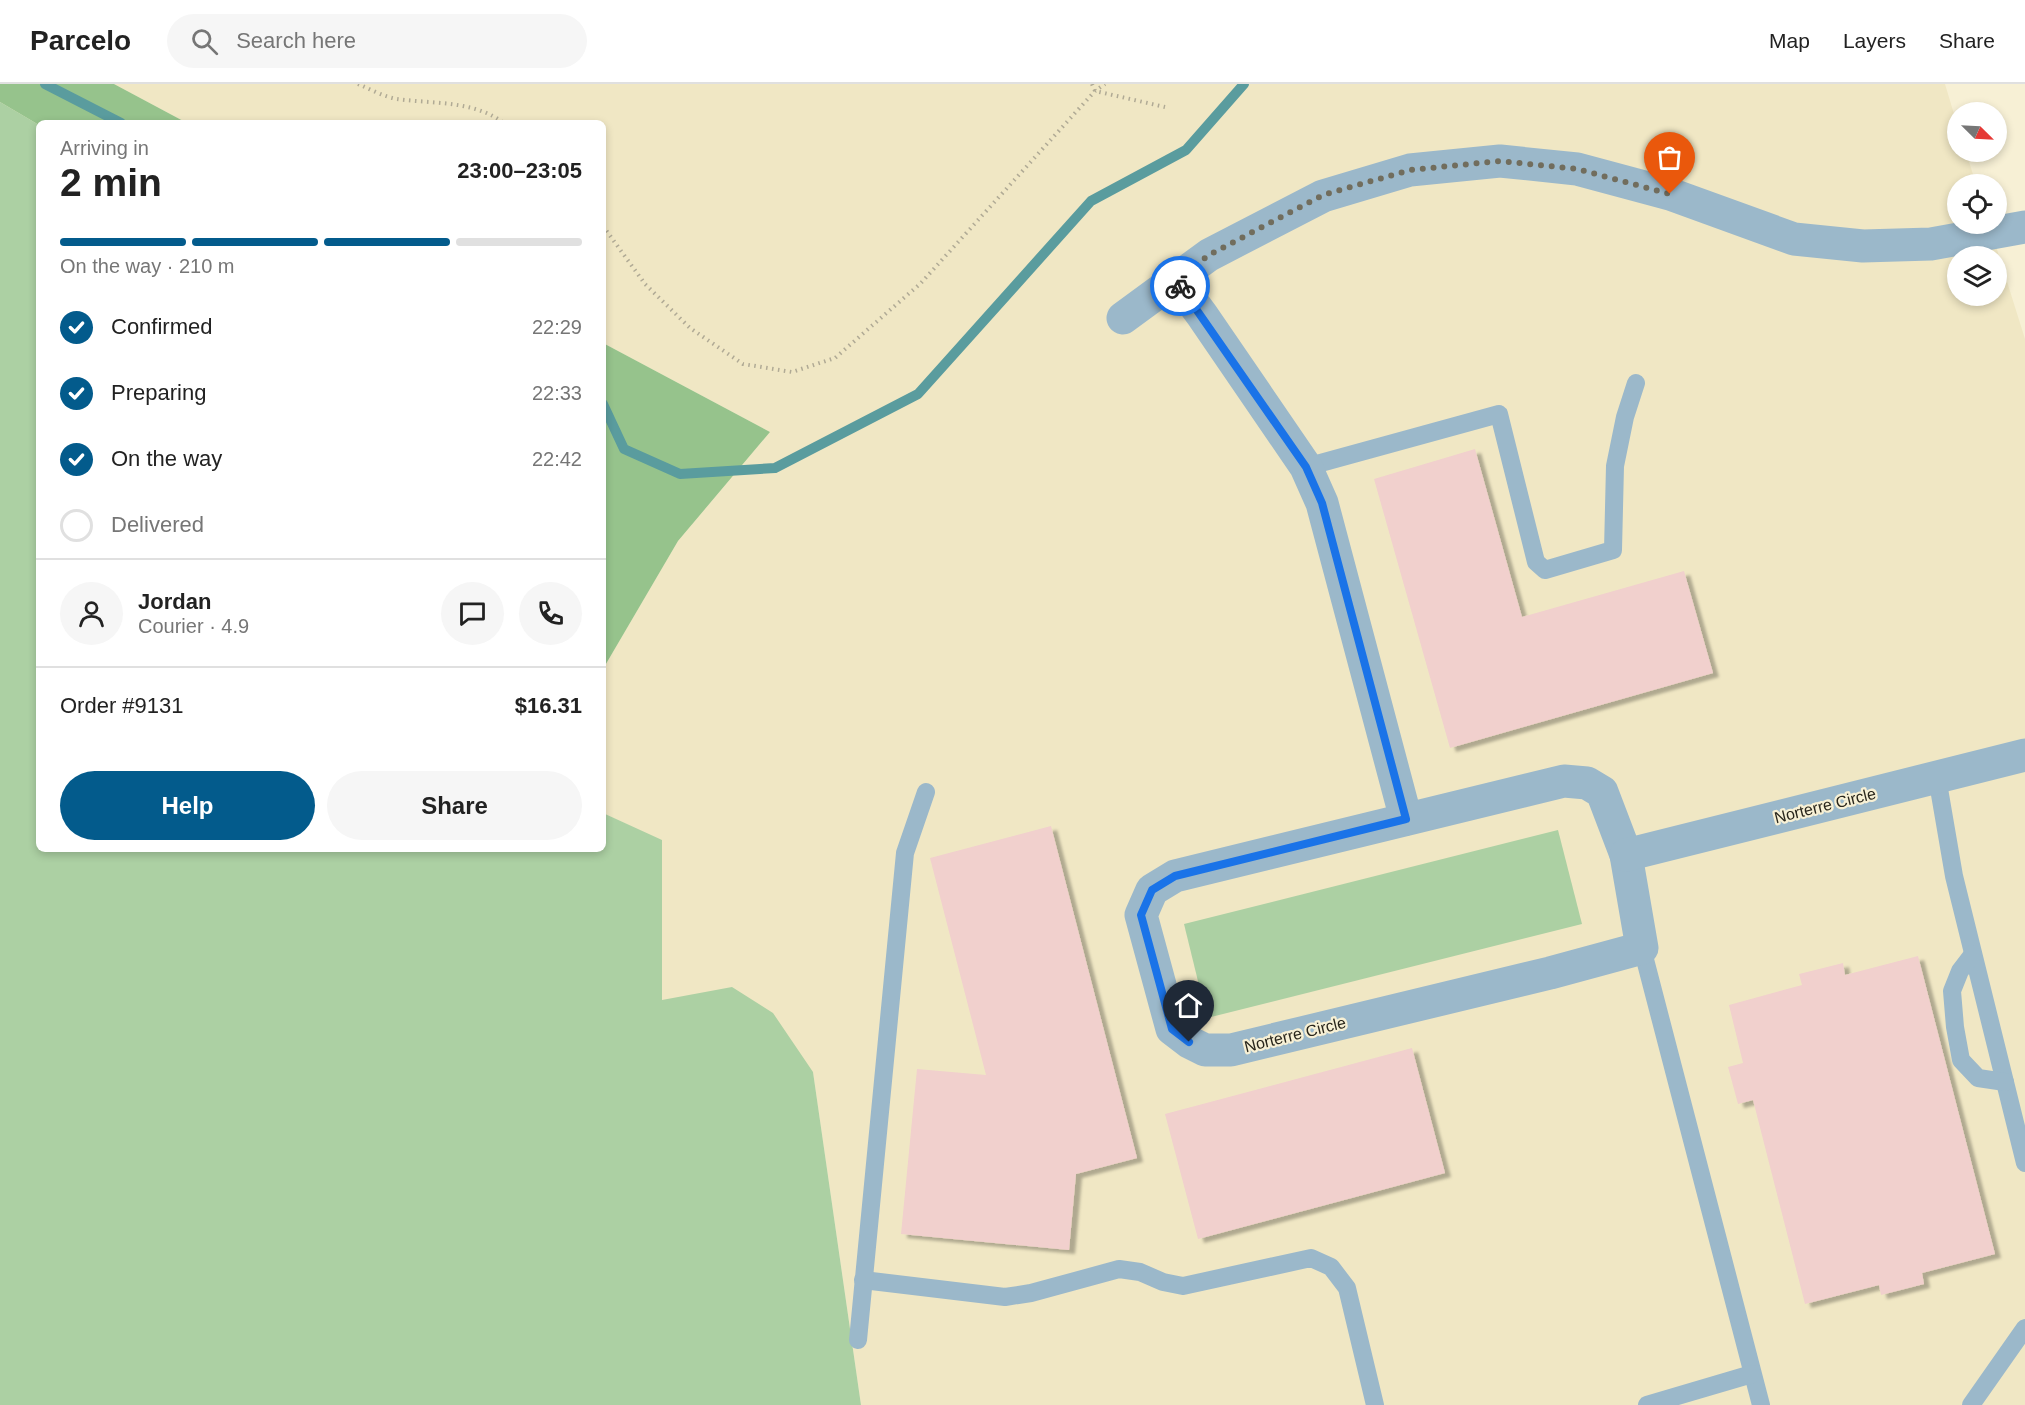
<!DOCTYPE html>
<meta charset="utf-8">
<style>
body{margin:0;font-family:Arial,sans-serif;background:#f6f6f6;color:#222;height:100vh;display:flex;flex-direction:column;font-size:22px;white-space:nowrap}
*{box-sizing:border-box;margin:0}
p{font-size:20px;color:#767676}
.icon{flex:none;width:33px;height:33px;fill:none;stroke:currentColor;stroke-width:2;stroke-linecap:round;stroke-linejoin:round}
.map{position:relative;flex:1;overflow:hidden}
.details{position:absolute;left:36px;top:36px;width:570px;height:732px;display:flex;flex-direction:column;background:#fff;border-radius:9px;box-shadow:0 3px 9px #0003}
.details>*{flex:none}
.needle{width:39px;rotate:114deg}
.buttons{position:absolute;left:1947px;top:18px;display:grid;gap:12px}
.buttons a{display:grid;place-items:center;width:60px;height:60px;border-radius:50%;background:#fff;box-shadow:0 3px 9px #0003;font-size:30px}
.pin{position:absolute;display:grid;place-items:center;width:51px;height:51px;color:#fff;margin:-62px -26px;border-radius:50% 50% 50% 0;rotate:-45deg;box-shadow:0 0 6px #0007}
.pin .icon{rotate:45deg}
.courier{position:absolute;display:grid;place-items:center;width:60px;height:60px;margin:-30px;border:4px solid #1a73e8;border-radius:50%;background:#fff;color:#222;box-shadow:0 2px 8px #0007}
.head em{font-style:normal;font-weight:700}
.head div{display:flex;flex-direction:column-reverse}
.head{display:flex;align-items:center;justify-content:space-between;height:102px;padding:0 24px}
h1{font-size:39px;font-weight:700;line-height:45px}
.bar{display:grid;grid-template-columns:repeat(4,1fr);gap:9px 6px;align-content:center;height:72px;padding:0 24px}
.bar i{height:8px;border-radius:4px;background:#e0e0e0}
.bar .selected{background:#035b8c}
.bar p{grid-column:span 4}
.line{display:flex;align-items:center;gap:15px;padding:0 24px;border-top:2px solid #e0e0e0}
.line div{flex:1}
.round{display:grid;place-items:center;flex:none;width:63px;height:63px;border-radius:32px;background:#f6f6f6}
ol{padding:0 24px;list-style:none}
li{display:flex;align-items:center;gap:18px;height:66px}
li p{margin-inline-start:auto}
li .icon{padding:6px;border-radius:50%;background:#035b8c;color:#fff;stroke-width:4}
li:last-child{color:#767676}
li i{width:33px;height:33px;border:3px solid #e0e0e0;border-radius:50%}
.button{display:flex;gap:12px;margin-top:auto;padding:12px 24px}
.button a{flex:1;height:69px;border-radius:36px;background:#035b8c;color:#fff;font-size:24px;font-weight:700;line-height:69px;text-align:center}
.button a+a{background:#f6f6f6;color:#222}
header{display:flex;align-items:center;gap:36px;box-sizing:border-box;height:84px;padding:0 30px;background:#fff;border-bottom:2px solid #e0e0e0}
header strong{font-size:28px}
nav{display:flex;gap:33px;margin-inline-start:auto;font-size:21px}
.search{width:420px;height:54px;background:#f6f6f6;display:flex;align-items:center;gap:15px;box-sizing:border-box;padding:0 21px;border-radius:33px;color:#767676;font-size:22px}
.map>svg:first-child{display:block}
</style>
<header>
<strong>Parcelo</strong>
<div class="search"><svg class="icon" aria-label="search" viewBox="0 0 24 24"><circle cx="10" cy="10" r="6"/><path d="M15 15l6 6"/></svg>Search here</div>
<nav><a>Map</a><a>Layers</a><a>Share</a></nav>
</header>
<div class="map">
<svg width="2025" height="1321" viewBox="0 0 2025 1321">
<defs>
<filter id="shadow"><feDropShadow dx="6" dy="4" stdDeviation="1.5" flood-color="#0004"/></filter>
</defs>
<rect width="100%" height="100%" fill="#f7f0d5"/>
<!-- built -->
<path fill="#f0e7c4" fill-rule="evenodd" d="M114 0H1945L1957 40 1958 68H1966L1976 100H1958V140H1989L2025 255V1321H861L813 988 662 916V757L603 729V585L678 457 770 348 603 259V39H187ZM1958 172H1996V212H1958Z"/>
<!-- green -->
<g fill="#acd0a3">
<path d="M0 18 39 41V765H603V729L662 756V916L732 903 773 929 813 988 861 1321H0Z"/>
<path d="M1558 746 1582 840 1207 934 1184 840Z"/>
</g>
<!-- forest -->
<g fill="#96c38c">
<path d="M0 0H114L187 39H39V41L0 18Z"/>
<path d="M603 259 770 348 678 457 603 585Z"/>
</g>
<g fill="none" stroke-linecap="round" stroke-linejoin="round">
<!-- stream -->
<g stroke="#5a9c9e" stroke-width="10">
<path d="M45 0 121 39"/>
<path d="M603 320 624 365 680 390 775 384 918 310 1091 117 1186 66 1244 0"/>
</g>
</g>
<!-- building -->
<g fill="#f1d0cd" filter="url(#shadow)">
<path d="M1475 365 1522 533 1684 487 1713 589 1450 664 1374 395Z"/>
<path d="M1051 742 1137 1074 1076 1090 1069 1166 901 1150 917 985 986 991 930 774Z"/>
<path d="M1918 872 1995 1170 1922 1189 1924 1200 1881 1211 1879 1201 1805 1220 1753 1016 1738 1020 1728 983 1743 979 1729 921 1802 901 1799 890 1843 879 1845 891Z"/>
<path d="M1412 964 1445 1089 1198 1155 1165 1030Z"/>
</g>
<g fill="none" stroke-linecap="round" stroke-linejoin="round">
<!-- path -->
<g stroke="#b0aa95" stroke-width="4" stroke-dasharray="1.5 4.5" stroke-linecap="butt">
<path d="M358 0C370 5 384 13 397 15 433 20 473 16 504 39"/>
<path d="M1092 0 1095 7 1165 23"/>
<path d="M603 142 645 200 690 244 743 280 792 288 835 274 921 199 1095 7 1105 0"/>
</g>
<!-- service -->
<g stroke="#9bb8ca" stroke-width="18">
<path d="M1306 383 1499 330 1536 478 1545 486 1613 466 1615 382 1625 333 1636 299"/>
<path d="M1937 693 1954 792 2025 1079"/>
<path d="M1642 864 1761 1321"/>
<path d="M1973 870 1960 887 1952 907 1955 943 1961 976 1978 994 2005 998"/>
<path d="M863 1196 1005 1213 1031 1209 1119 1185 1140 1188 1163 1198 1183 1202 1311 1174 1331 1183 1347 1204 1375 1321"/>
<path d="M858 1256 905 769 926 708"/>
<path d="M1647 1321 1752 1290"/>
<path d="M1971 1321 2025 1244"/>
</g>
<!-- minor -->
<g stroke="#9bb8ca" stroke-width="33">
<path d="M1176 196 1202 231 1306 383 1322 419 1406 735"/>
<path d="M1123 234 1209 171 1323 112 1410 86 1500 77 1577 85 1670 110 1794 155 1863 162 1931 160 2025 143"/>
<path d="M1564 697 1587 699 1602 708 1626 771 1642 864 1550 889 1231 966H1205L1189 958 1172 945 1141 831 1152 806 1175 792Z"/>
<path d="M1626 771 2025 671"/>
</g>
</g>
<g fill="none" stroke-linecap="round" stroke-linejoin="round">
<!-- done -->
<path stroke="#716d5d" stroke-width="6" stroke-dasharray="0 10.8" d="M1180 202 1176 196 1209 171 1323 111 1410 86 1500 77 1577 85 1670 110"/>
<!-- route -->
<path stroke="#1a73e8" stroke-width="8" d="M1180 202 1306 383 1322 419 1406 735 1175 792 1152 806 1141 831 1172 945 1189 958"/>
</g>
<g text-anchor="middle" stroke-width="4.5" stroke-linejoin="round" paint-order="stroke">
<!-- street labels -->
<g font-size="16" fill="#29261c" stroke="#f7f0d5">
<text transform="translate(1825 721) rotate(-14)" y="6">Norterre Circle</text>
<text transform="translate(1295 950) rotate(-14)" y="6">Norterre Circle</text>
</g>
</g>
</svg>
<div class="buttons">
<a><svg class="needle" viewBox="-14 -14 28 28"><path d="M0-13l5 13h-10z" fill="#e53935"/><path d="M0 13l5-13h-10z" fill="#767676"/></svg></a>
<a><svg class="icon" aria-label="locate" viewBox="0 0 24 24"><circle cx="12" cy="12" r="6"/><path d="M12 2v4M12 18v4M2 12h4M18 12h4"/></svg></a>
<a><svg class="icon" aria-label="layers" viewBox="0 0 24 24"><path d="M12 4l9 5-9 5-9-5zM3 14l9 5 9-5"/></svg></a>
</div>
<div class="pin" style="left:1670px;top:110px;background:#ea580c"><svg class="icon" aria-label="bag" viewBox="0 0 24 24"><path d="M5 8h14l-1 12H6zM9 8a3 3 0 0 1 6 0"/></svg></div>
<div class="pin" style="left:1189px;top:958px;background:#1f2937"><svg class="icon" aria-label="home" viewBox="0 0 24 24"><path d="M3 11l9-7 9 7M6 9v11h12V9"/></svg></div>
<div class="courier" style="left:1180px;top:202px"><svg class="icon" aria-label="bike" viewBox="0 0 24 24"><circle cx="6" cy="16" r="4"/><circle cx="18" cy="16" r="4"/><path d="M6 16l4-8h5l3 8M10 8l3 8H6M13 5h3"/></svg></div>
<section class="details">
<div class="head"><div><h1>2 min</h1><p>Arriving in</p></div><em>23:00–23:05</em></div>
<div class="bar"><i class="selected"></i><i class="selected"></i><i class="selected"></i><i></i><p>On the way · 210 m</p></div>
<ol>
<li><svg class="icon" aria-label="check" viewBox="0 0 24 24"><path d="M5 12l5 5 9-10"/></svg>Confirmed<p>22:29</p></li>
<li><svg class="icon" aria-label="check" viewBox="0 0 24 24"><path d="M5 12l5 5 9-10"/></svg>Preparing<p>22:33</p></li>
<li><svg class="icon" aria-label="check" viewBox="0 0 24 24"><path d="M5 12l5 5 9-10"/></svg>On the way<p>22:42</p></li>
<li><i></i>Delivered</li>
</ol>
<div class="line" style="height:108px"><a class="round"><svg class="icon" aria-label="person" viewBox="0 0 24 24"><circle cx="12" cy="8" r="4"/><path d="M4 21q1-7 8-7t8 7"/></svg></a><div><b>Jordan</b><p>Courier · 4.9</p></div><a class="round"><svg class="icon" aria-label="chat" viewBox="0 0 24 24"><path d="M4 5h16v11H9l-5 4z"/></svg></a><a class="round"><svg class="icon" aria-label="phone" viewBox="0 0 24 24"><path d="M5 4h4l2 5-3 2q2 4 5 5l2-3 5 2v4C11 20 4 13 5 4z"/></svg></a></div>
<div class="line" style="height:78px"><div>Order #9131</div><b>$16.31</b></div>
<div class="button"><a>Help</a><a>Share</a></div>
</section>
</div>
